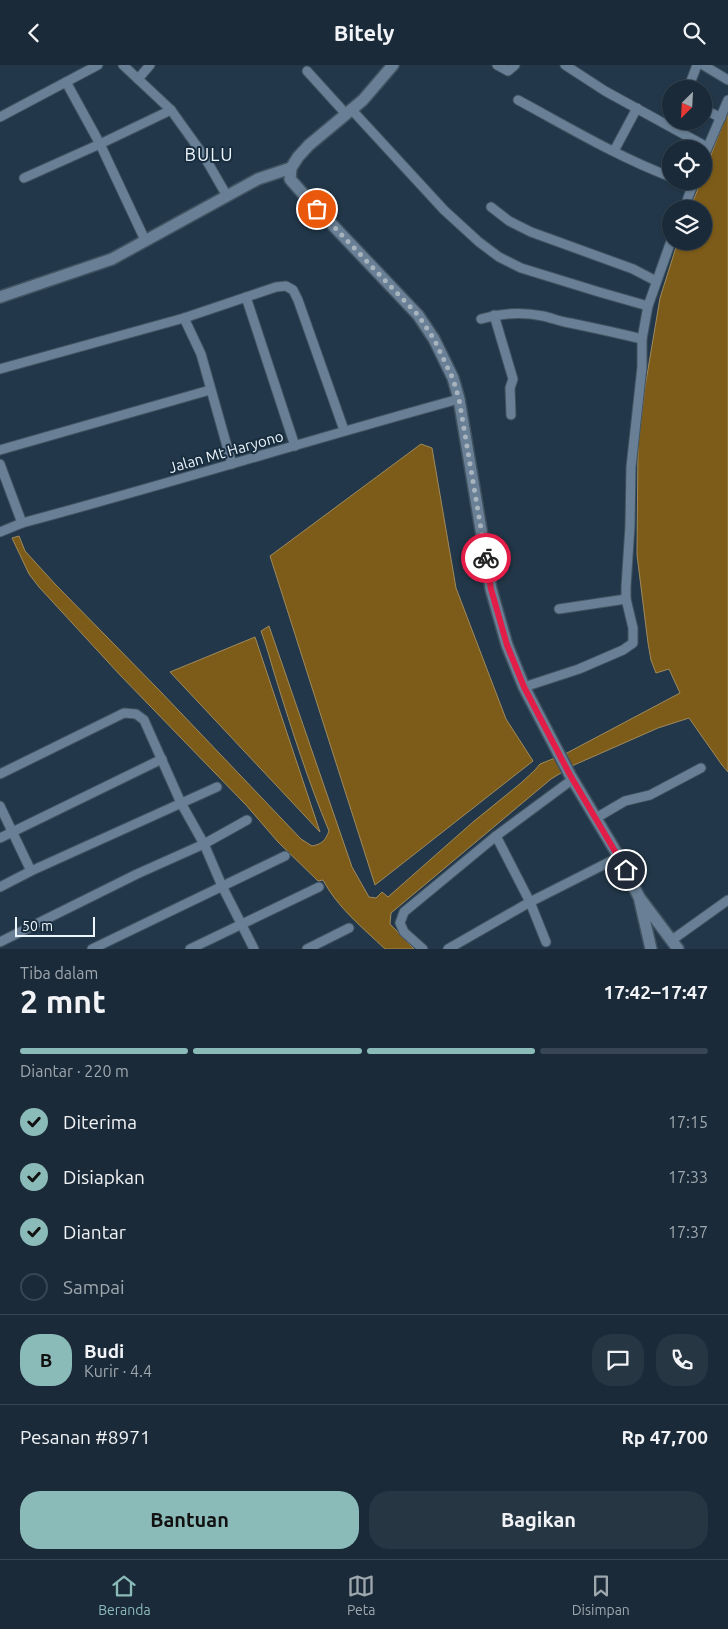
<!DOCTYPE html>
<html lang="id">
<meta charset="utf-8">
<style>
body{margin:0;font-family:Ubuntu,sans-serif;background:#273643;color:#f1f3f6;height:100vh;display:flex;flex-direction:column;font-size:19px;white-space:nowrap}
*{box-sizing:border-box;margin:0}
p{font-size:16px;color:#9fa7ae}
.icon{flex:none;width:28px;height:28px;fill:none;stroke:currentColor;stroke-width:2;stroke-linecap:round;stroke-linejoin:round}
.map{position:relative;height:884px;overflow:hidden}
.side{display:flex;flex-direction:column;background:#1a2a38;flex:1}
.side>*{flex:none}
.needle{width:32px;rotate:204deg}
.controls{position:absolute;left:662px;top:15px;display:grid;gap:10px}
.controls a{display:grid;place-items:center;width:50px;height:50px;border-radius:50%;background:#1a2a38;box-shadow:0 1px 4px #0004,0 0 0 1px #384653;font-size:25px}
.scale{position:absolute;left:15px;bottom:12px;width:80px;box-sizing:border-box;padding-left:5px;border:2px solid #eef6fd;border-top:0;font-size:14px;line-height:18px;white-space:nowrap;color:#eef6fd;-webkit-text-stroke:4px #182e3f;paint-order:stroke}
.pin{position:absolute;display:grid;place-items:center;width:42px;height:42px;color:#fff;margin:-21px;border:2px solid #fff;border-radius:50%;box-shadow:0 1px 5px #0007}
.courier{position:absolute;display:grid;place-items:center;width:50px;height:50px;margin:-25px;border:4px solid #e11d48;border-radius:50%;background:#fff;color:#222;box-shadow:0 1px 6px #0007}
.headline em{font-style:normal;font-weight:700}
.headline div{display:flex;flex-direction:column-reverse}
.headline{display:flex;align-items:center;justify-content:space-between;height:85px;padding:0 20px}
h1{font-size:32px;font-weight:700;line-height:38px}
.bar{display:grid;grid-template-columns:repeat(4,1fr);gap:8px 5px;align-content:center;height:60px;padding:0 20px}
.bar i{height:6px;border-radius:4px;background:#384653}
.bar .active{background:#8bbbb9}
.bar p{grid-column:span 4}
.line{display:flex;align-items:center;gap:12px;padding:0 20px;border-top:1px solid #384653}
.line div{flex:1}
.round{display:grid;place-items:center;flex:none;width:52px;height:52px;border-radius:20px;background:#273643}
ol{padding:0 20px;list-style:none}
li{display:flex;align-items:center;gap:15px;height:55px}
li p{margin-inline-start:auto}
li .icon{padding:5px;border-radius:50%;background:#8bbbb9;color:#111;stroke-width:4}
li:last-child{color:#9fa7ae}
li i{width:28px;height:28px;border:2px solid #384653;border-radius:50%}
.cta{display:flex;gap:10px;margin-top:auto;padding:10px 20px}
.cta a{flex:1;height:58px;border-radius:20px;background:#8bbbb9;color:#111;font-size:20px;font-weight:700;line-height:58px;text-align:center}
.cta a+a{background:#273643;color:#f1f3f6}
header{display:flex;justify-content:space-between;align-items:center;height:65px;padding:0 20px;background:#1a2a38;font-size:22px;font-weight:700}
.tabs{display:flex;justify-content:space-around;align-items:center;height:70px;border-top:1px solid #384653;background:#1a2a38;font-size:14px;color:#9fa7ae}
.tabs a{display:grid;justify-items:center;gap:2px}
.tabs .active{color:#8bbbb9}
.map>svg:first-child{display:block}
</style>
<header><svg class="icon" aria-label="back" viewBox="0 0 24 24"><path d="M15 5l-7 7 7 7"/></svg>Bitely<svg class="icon" aria-label="search" viewBox="0 0 24 24"><circle cx="10" cy="10" r="6"/><path d="M15 15l6 6"/></svg></header>
<div class="map">
<svg width="728" height="884" viewBox="0 0 728 884">
<rect width="100%" height="100%" fill="#22384a"/>
<!-- water -->
<g fill="#7d5c19" stroke="#9f8a5d">
<path d="M728 46V707L722 700 689 653 658 663 574 700 551 714 391 848 390 859 414 884H385C363 863 337 842 323 815L318 816 278 777 246 740 120 610 39 522 29 509 12 473 19 471 25 486 55 519 159 625 301 774 312 781C322 779 325 776 329 766 308 716 292 665 276 614 271 598 267 582 261 566L269 561 352 802 369 832 376 833 382 827 388 832 473 757 521 718 535 705 540 699 565 689 680 628 669 604 656 608 651 595 648 578 637 490 638 380 645 322 660 233 678 176H704V144H690L701 116H704V108Z"/>
<path d="M421 379 432 383 456 523 506 654 533 696 375 820 270 491Z"/>
<path d="M255 572 320 767 170 607Z"/>
</g>
<g fill="none" stroke-linecap="round" stroke-linejoin="round">
<!-- street casing -->
<g stroke="#415361" stroke-width="11">
<g id="street">
<path d="M123 0 171 45 204 91 227 131"/>
<path d="M497 0 508 6 515 0"/>
<path d="M565 0 605 26 707 82"/>
<path d="M703 0 728 15"/>
<path d="M307 6 346 49"/>
<path d="M138 14 150 0"/>
<path d="M66 17 100 79 145 175"/>
<path d="M688 24 697 0"/>
<path d="M518 35C568 62 618 92 671 112"/>
<path d="M351 44 444 145 479 177 499 192 521 203 599 227 648 241"/>
<path d="M704 44 721 53"/>
<path d="M0 52 98 0"/>
<path d="M614 86 637 43"/>
<path d="M704 91 728 35"/>
<path d="M24 113 100 79 171 45"/>
<path d="M683 116 693 120"/>
<path d="M491 142 509 156 531 167 633 204 656 216"/>
<path d="M684 144 694 116"/>
<path d="M246 232 295 381"/>
<path d="M494 250 513 314 510 323 511 350"/>
<path d="M184 253 201 289 232 399"/>
<path d="M481 254C501 248 523 247 543 251 552 253 561 257 570 258 594 263 618 268 642 274"/>
<path d="M0 304 184 253 276 222 286 221 293 225 298 235 344 365"/>
<path d="M0 385 210 325"/>
<path d="M0 399 22 458"/>
<path d="M0 467 22 458C168 419 313 374 459 334"/>
<path d="M559 544 626 534"/>
<path d="M524 622 579 604 623 585 633 578V563L626 534V522L630 461 631 402 642 302V274L648 241 671 176"/>
<path d="M0 709 124 648 136 649 144 655 181 738 204 779 222 821 254 884"/>
<path d="M0 741 31 806"/>
<path d="M596 753 625 736 650 730 701 703"/>
<path d="M496 771 530 837 546 877"/>
<path d="M0 773 162 694"/>
<path d="M0 822 31 806 217 722"/>
<path d="M672 875 728 835"/>
<path d="M0 877 137 809 204 779 247 755"/>
<path d="M92 884 285 791"/>
<path d="M190 884 319 822"/>
<path d="M307 884 349 863"/>
<path d="M423 884 404 867 400 858 404 847 496 771 573 714"/>
<path d="M448 884 530 837 619 792"/>
</g>
</g>
<!-- secondary casing -->
<g stroke="#415361" stroke-width="14">
<g id="secondary">
<path d="M393 0 363 35 309 80 298 92 291 103 290 114 305 131 418 250 434 274 453 313 459 334 491 524 507 580 524 622 570 710 619 792 639 832 678 884"/>
<path d="M0 232 112 194 258 114 291 103"/>
<path d="M640 836 651 884"/>
</g>
</g>
<!-- street -->
<use href="#street" stroke="#687f95" stroke-width="9"/>
<!-- secondary -->
<use href="#secondary" stroke="#687f95" stroke-width="11"/>
</g>
<g fill="none" stroke-linecap="round" stroke-linejoin="round">
<!-- done -->
<path stroke="#a7b4be" stroke-width="5" stroke-dasharray="0 9" d="M317 144 418 250 434 274 453 314 459 334 486 493"/>
<!-- route -->
<path stroke="#e11d48" stroke-width="6" d="M486 493 491 524 507 580 524 622 570 710 626 805"/>
</g>
<g text-anchor="middle" stroke-width="4" stroke-linejoin="round" paint-order="stroke">
<!-- street labels -->
<g font-size="15" fill="#eef6fd" stroke="#182e3f">
<text transform="translate(226 387) rotate(-16)" y="5">Jalan Mt Haryono</text>
</g>
<!-- quarter labels -->
<g font-size="18" letter-spacing="1" fill="#eef6fd" stroke="#182e3f">
<text x="209" y="96">BULU</text>
</g>
</g>
</svg>
<div class="controls">
<a><svg class="needle" viewBox="-14 -14 28 28"><path d="M0-13l5 13h-10z" fill="#e53935"/><path d="M0 13l5-13h-10z" fill="#9fa7ae"/></svg></a>
<a><svg class="icon" aria-label="locate" viewBox="0 0 24 24"><circle cx="12" cy="12" r="6"/><path d="M12 2v4M12 18v4M2 12h4M18 12h4"/></svg></a>
<a><svg class="icon" aria-label="layers" viewBox="0 0 24 24"><path d="M12 4l9 5-9 5-9-5zM3 14l9 5 9-5"/></svg></a>
</div>
<div class="scale">50 m</div>
<div class="pin" style="left:317px;top:144px;background:#ea580c"><svg class="icon" aria-label="bag" viewBox="0 0 24 24"><path d="M5 8h14l-1 12H6zM9 8a3 3 0 0 1 6 0"/></svg></div>
<div class="pin" style="left:626px;top:805px;background:#1f2937"><svg class="icon" aria-label="home" viewBox="0 0 24 24"><path d="M3 11l9-7 9 7M6 9v11h12V9"/></svg></div>
<div class="courier" style="left:486px;top:493px"><svg class="icon" aria-label="bike" viewBox="0 0 24 24"><circle cx="6" cy="16" r="4"/><circle cx="18" cy="16" r="4"/><path d="M6 16l4-8h5l3 8M10 8l3 8H6M13 5h3"/></svg></div>
</div>
<section class="side">
<div class="headline"><div><h1>2 mnt</h1><p>Tiba dalam</p></div><em>17:42–17:47</em></div>
<div class="bar"><i class="active"></i><i class="active"></i><i class="active"></i><i></i><p>Diantar · 220 m</p></div>
<ol>
<li><svg class="icon" aria-label="check" viewBox="0 0 24 24"><path d="M5 12l5 5 9-10"/></svg>Diterima<p>17:15</p></li>
<li><svg class="icon" aria-label="check" viewBox="0 0 24 24"><path d="M5 12l5 5 9-10"/></svg>Disiapkan<p>17:33</p></li>
<li><svg class="icon" aria-label="check" viewBox="0 0 24 24"><path d="M5 12l5 5 9-10"/></svg>Diantar<p>17:37</p></li>
<li><i></i>Sampai</li>
</ol>
<div class="line" style="height:90px"><b class="round" style="background:#8bbbb9;color:#111">B</b><div><b>Budi</b><p>Kurir · 4.4</p></div><a class="round"><svg class="icon" aria-label="chat" viewBox="0 0 24 24"><path d="M4 5h16v11H9l-5 4z"/></svg></a><a class="round"><svg class="icon" aria-label="phone" viewBox="0 0 24 24"><path d="M5 4h4l2 5-3 2q2 4 5 5l2-3 5 2v4C11 20 4 13 5 4z"/></svg></a></div>
<div class="line" style="height:65px"><div>Pesanan #8971</div><b>Rp 47,700</b></div>
<div class="cta"><a>Bantuan</a><a>Bagikan</a></div>
</section>
<nav class="tabs">
<a class="active"><svg class="icon" aria-label="home" viewBox="0 0 24 24"><path d="M3 11l9-7 9 7M6 9v11h12V9"/></svg>Beranda</a>
<a><svg class="icon" aria-label="map" viewBox="0 0 24 24"><path d="M3 6l6-2 6 2 6-2v14l-6 2-6-2-6 2zM9 4v14M15 6v14"/></svg>Peta</a>
<a><svg class="icon" aria-label="saved" viewBox="0 0 24 24"><path d="M7 4h10v16l-5-4-5 4z"/></svg>Disimpan</a>
</nav>
